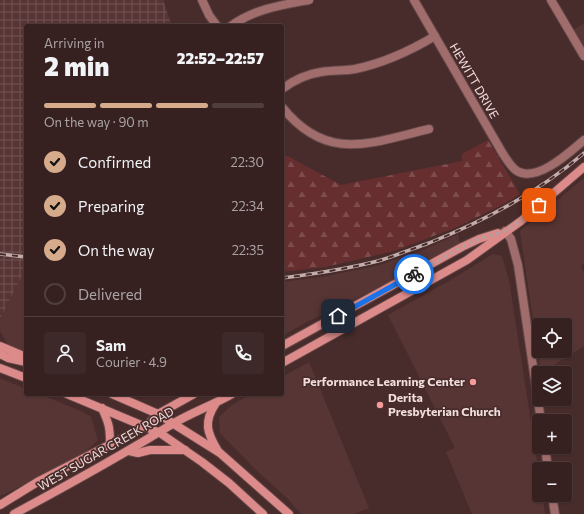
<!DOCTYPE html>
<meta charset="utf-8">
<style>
body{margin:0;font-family:Commissioner,sans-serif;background:#3d2929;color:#f1f3f6;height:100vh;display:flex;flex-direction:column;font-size:15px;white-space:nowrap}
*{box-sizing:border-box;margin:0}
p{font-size:13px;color:#aaa3a5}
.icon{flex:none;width:22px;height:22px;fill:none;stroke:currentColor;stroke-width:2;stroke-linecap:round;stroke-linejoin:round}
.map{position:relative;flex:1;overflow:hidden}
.drawer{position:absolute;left:24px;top:24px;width:260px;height:372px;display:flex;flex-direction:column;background:#362120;border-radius:4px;box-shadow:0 1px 3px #0004,0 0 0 1px #503e3e}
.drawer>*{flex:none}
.tools{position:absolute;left:532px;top:318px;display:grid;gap:8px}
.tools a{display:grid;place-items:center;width:40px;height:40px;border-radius:4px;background:#362120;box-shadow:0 1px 3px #0004,0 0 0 1px #503e3e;font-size:20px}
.pin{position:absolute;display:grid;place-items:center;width:34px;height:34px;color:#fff;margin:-17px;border-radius:8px;box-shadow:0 2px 6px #0006}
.courier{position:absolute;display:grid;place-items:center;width:40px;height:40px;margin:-20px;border:3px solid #1a73e8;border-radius:50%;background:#fff;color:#222;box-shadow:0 1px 5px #0007}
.head em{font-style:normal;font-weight:800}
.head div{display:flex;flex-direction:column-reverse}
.head{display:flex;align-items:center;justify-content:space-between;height:68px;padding:0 20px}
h1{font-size:26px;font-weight:800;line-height:30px}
.bar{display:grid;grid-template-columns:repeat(4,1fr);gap:6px 4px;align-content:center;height:48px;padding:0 20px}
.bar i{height:5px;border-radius:3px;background:#503e3e}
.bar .selected{background:#d6ab8b}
.bar p{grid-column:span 4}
.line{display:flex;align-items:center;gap:10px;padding:0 20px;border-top:1px solid #503e3e}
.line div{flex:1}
.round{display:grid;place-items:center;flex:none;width:42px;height:42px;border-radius:4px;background:#3d2929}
ol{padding:0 20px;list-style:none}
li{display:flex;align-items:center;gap:12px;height:44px}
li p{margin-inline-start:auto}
li .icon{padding:4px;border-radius:50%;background:#d6ab8b;color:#111;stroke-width:4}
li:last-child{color:#aaa3a5}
li i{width:22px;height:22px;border:2px solid #503e3e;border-radius:50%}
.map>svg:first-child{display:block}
</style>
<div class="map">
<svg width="584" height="514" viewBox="0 0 584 514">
<defs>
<pattern id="industrial-grid" width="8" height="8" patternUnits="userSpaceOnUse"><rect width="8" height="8" fill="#583535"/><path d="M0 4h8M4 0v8" fill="none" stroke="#705252"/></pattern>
<pattern id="forest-firs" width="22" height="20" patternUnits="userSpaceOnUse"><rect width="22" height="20" fill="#672e2f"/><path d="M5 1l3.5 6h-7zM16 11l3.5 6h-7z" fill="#7d4c4d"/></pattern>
</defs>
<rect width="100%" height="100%" fill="#482c2b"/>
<!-- built -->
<g fill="#583535" fill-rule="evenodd">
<path d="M584 23V51L572 31Z"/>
<path d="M584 178V263L581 266 584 273V346L541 373 520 231ZM539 325H565V351H539Z"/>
<path d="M458 234 460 244 376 289 305 323 282 336V282L327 276 376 266 419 252Z"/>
<path d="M493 254 502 256 509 280 539 475V495H542L545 514H472L446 452 455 448 388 315 449 281Z"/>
<path d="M26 268V351L8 345 0 331V319Z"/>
<path d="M309 362 369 508 354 514H301L288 499 254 468 220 433 219 417 232 405 251 394H282V377Z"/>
<path d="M0 378 26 389V394H39L83 412 91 417 98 440 86 451 28 483 0 496Z"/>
</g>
<!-- industrial -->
<path fill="url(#industrial-grid)" d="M0 0H163L172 26H26V268L0 319Z"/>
<!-- forest -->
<path fill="url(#forest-firs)" d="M488 140 520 194 504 204 457 227 394 251 325 267 282 272V153L341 185 462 161V154Z"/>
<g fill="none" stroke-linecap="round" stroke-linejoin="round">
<!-- minor casing -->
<g stroke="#634847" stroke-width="10">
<g id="minor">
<path d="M202 0 209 15 217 26"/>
<path d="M414 0 503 154C507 160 511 167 517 171 537 183 570 152 584 140"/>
<path d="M551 0 584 56"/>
<path d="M231 26C254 9 282 5 309 0"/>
<path d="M282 89C294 80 307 74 321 72 332 70 344 71 355 69 384 63 410 51 435 36"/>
<path d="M282 107C327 163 370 143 429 129"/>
</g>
</g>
<!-- tertiary casing -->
<g stroke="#634847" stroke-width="10">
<g id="tertiary">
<path d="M505 231 511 239 518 265 541 421"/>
<path d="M545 447 548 469"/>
<path d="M552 495 555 514"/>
</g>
</g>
<!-- secondary casing -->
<g stroke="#634847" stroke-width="10">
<g id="secondary">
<path d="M0 346 26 357"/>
<path d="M282 346 462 247 479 239 498 233"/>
<path d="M0 354 8 358 26 362"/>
<path d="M282 363 467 260 521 221 584 167"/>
<path d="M0 368 26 378"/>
<path d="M67 394 160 433 202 462 229 483 263 514"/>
<path d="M112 394 158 414 220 453 289 514"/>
<path d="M216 403C203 422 207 433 218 451"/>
<path d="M102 408C109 424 110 427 110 444"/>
<path d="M129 451 138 453 150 450H185"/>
<path d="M0 505 39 481 146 426 158 414 194 394"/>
<path d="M14 514C68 485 122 455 174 423 193 412 213 405 232 394"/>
</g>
</g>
<!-- minor -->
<use href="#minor" stroke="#a16d6c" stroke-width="8"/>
<!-- tertiary -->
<use href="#tertiary" stroke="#a16d6c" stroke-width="8"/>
<!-- secondary -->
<use href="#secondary" stroke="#dd8b8a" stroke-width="8"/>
<!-- rail casing -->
<g stroke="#c3adac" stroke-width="3.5">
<g id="rail">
<path d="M0 254 26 257"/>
<path d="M282 278C314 274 346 269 378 261 395 256 412 249 429 243 484 221 539 192 584 153"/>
</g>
</g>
<!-- rail -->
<use href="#rail" stroke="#482c2b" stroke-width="2" stroke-dasharray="6" stroke-linecap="butt"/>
</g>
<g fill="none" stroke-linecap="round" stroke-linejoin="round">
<!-- done -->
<path stroke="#b59f9e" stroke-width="4" stroke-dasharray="0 7.2" d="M414 274 462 247 479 239 505 231 520 221 539 205"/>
<!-- route -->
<path stroke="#1a73e8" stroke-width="5" d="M338 316 414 274"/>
</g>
<!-- markers -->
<g fill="#f59b9a" stroke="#482c2b" stroke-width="1.5">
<circle cx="473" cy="382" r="4"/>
<circle cx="380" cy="405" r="4"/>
</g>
<g text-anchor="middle" stroke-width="3.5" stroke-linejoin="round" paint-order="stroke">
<!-- street labels -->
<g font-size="12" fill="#f0dddc" stroke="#482c2b">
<text transform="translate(474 81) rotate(60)" y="4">HEWITT DRIVE</text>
<text transform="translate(106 449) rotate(-30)" y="4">WEST SUGAR CREEK ROAD</text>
</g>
<!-- poi labels -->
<g font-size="12" font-weight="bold" fill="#f0dddc" stroke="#482c2b" text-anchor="end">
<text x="465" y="386">Performance Learning Center</text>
<text x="388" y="402" text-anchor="start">Derita<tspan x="388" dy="14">Presbyterian Church</tspan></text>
</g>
</g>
</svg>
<div class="tools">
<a><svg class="icon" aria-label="locate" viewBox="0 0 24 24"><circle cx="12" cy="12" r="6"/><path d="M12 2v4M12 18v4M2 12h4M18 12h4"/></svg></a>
<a><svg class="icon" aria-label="layers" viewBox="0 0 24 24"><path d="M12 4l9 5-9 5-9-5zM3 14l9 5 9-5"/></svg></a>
<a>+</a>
<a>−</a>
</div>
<div class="pin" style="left:539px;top:205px;background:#ea580c"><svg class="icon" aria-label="bag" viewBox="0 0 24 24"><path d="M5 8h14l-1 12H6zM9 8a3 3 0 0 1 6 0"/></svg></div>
<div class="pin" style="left:338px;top:316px;background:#1f2937"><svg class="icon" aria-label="home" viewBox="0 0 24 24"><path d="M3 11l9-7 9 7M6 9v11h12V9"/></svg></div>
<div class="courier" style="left:414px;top:274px"><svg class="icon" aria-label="bike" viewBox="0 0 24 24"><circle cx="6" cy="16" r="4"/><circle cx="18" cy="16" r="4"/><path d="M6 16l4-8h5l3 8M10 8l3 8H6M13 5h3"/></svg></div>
<section class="drawer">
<div class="head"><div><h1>2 min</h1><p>Arriving in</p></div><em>22:52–22:57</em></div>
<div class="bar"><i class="selected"></i><i class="selected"></i><i class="selected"></i><i></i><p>On the way · 90 m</p></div>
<ol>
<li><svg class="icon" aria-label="check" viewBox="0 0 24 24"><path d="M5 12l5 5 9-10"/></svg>Confirmed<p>22:30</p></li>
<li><svg class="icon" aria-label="check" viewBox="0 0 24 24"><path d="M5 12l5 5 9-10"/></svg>Preparing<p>22:34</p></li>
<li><svg class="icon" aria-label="check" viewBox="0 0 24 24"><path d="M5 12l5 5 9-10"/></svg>On the way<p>22:35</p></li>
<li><i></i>Delivered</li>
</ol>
<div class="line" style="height:72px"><a class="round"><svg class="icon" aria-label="person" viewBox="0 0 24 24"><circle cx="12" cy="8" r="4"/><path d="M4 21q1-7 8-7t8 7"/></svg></a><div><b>Sam</b><p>Courier · 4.9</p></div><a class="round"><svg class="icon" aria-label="phone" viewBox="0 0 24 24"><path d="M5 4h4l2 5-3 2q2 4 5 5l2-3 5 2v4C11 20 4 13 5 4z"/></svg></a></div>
</section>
</div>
